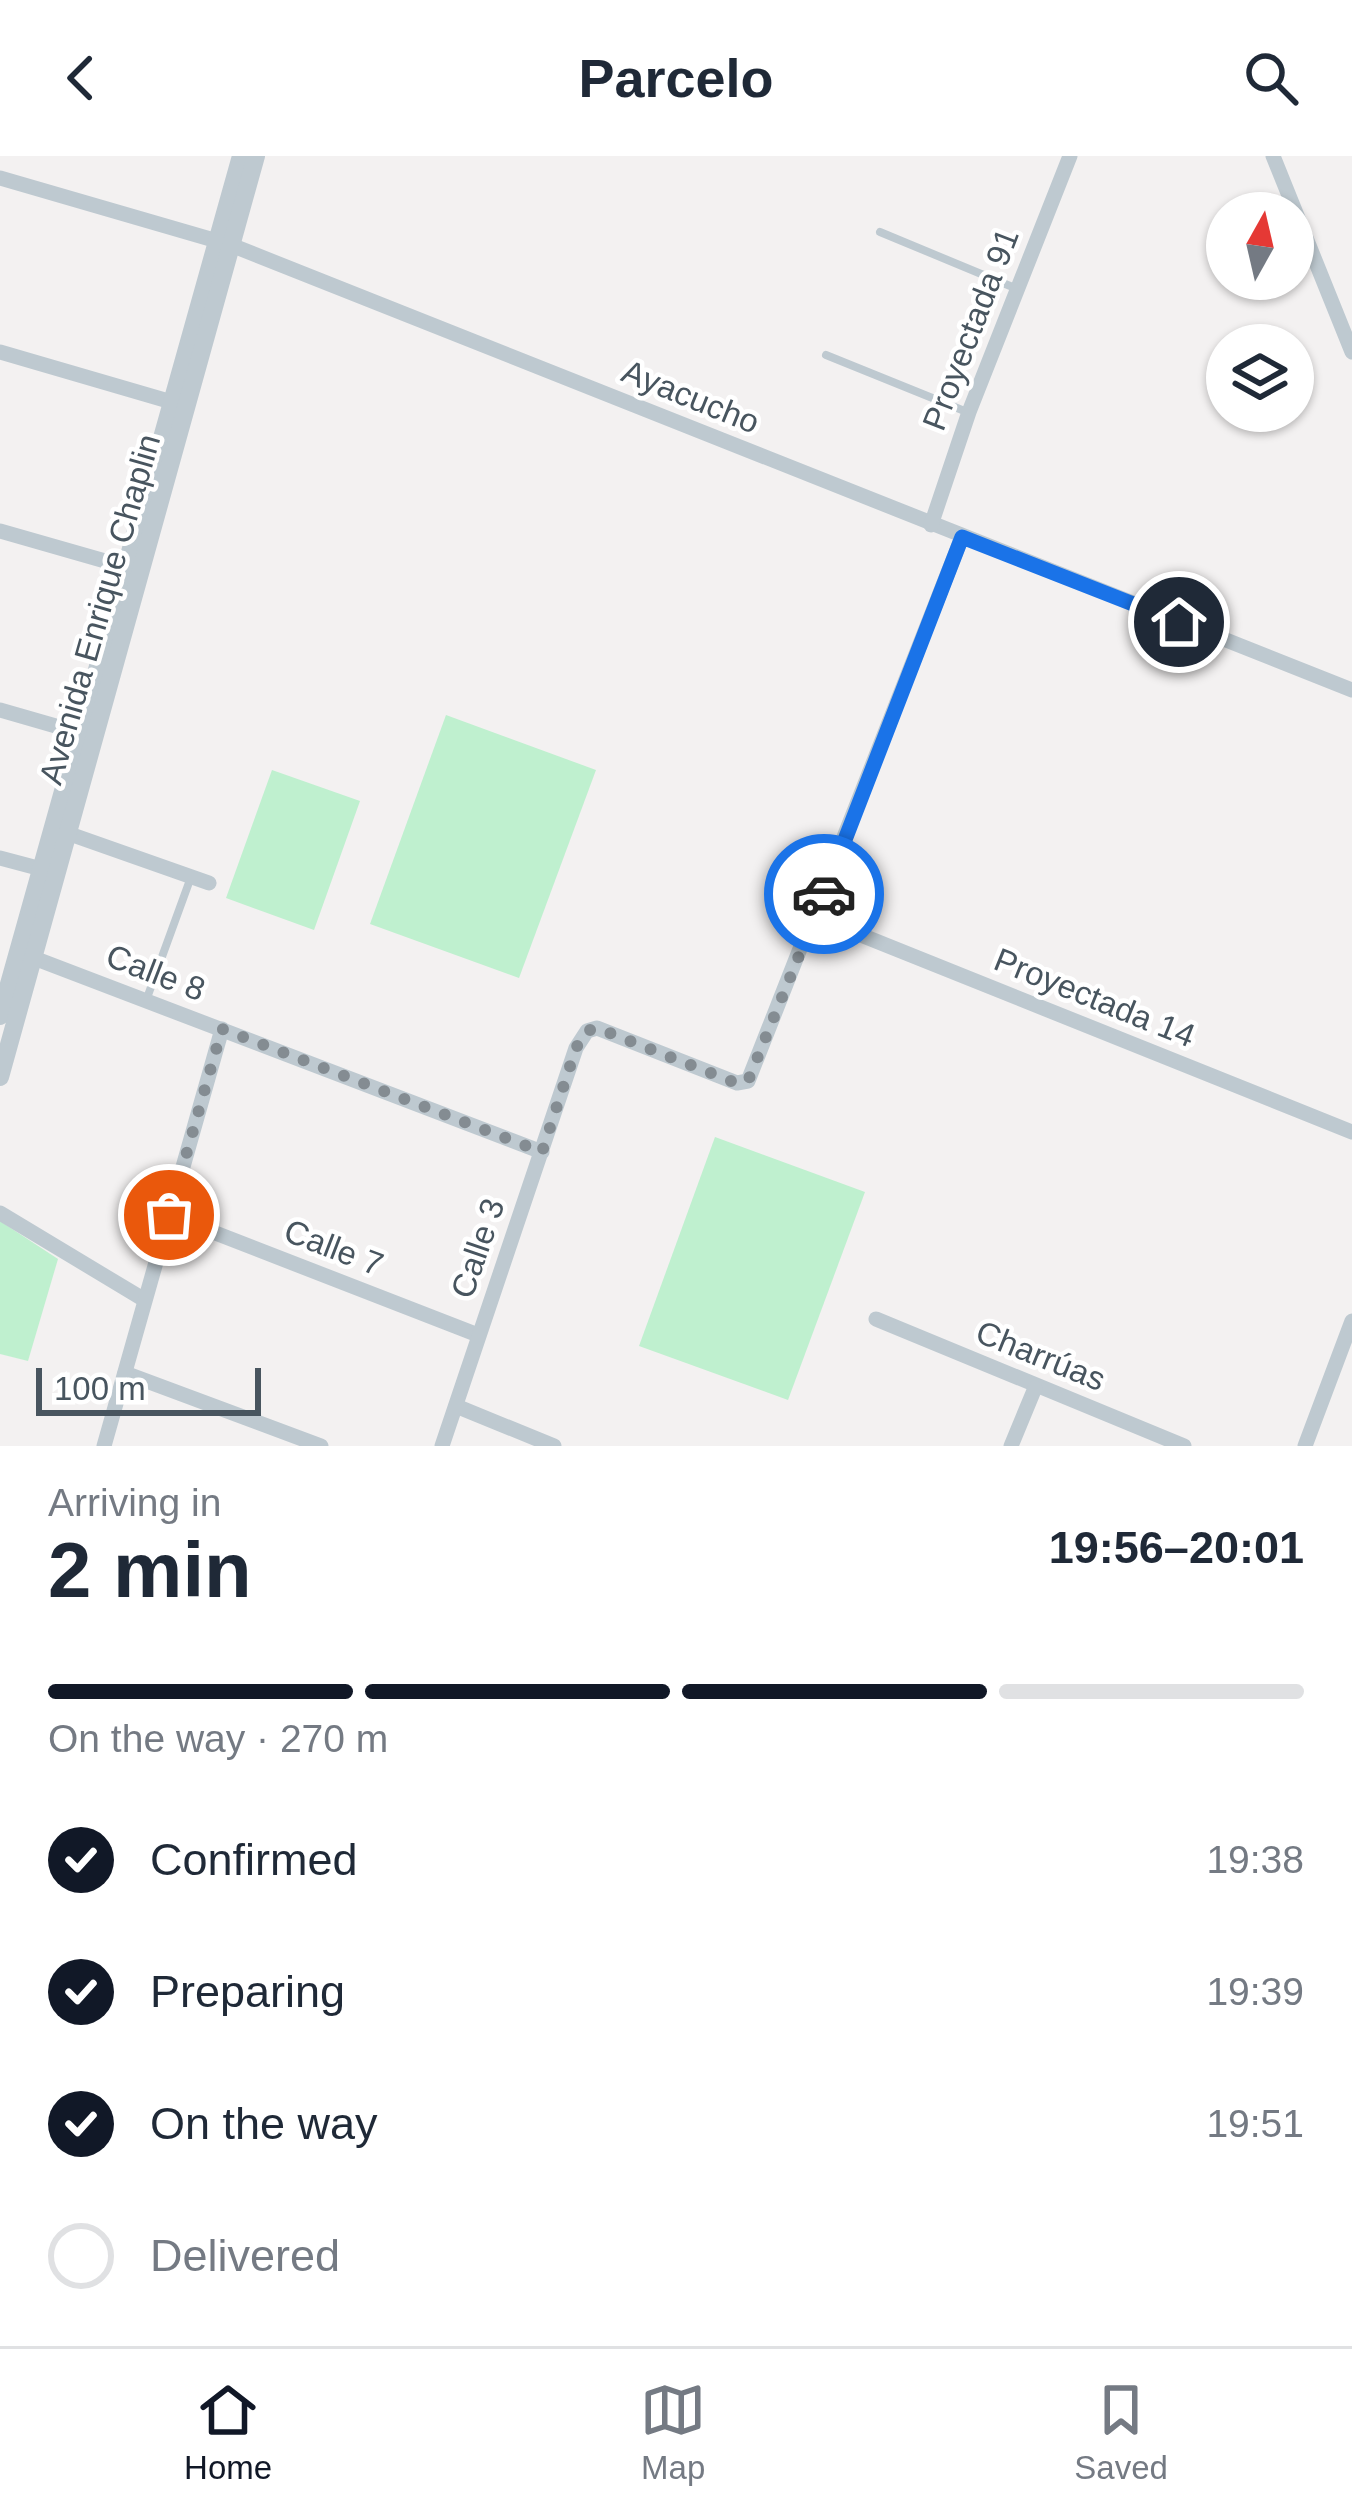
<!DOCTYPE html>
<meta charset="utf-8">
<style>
body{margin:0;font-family:Arial,sans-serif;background:#f2f2f3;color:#1f2937;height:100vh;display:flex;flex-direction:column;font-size:45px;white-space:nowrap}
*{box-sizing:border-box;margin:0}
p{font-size:39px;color:#747a83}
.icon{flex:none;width:66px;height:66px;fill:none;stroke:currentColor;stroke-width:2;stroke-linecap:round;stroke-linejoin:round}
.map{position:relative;height:1290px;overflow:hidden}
.panel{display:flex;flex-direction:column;background:#fff;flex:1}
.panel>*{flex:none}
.needle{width:78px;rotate:8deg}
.buttons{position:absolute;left:1206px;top:36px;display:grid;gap:24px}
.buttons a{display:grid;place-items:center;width:108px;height:108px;border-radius:50%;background:#fff;box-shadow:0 3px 9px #0004;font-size:60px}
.scale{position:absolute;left:36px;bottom:30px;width:225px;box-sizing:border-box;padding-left:12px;border:6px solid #48555f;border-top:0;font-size:33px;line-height:42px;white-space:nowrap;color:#48555f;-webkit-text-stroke:9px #fff;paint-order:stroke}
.pin{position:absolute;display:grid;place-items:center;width:102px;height:102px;color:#fff;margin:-51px;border:6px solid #fff;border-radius:50%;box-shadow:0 3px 12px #0007}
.courier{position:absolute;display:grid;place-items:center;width:120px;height:120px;margin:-60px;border:9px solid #1a73e8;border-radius:50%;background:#fff;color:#222;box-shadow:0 3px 15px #0007}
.headline em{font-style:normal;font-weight:700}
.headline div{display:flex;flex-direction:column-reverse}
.headline{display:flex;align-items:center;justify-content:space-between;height:204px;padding:0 48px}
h1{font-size:78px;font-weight:700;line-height:90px}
.bar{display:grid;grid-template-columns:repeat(4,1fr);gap:18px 12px;align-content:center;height:144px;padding:0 48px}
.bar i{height:15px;border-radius:9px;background:#e0e1e3}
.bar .active{background:#111827}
.bar p{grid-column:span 4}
ol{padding:0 48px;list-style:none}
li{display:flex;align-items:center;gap:36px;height:132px}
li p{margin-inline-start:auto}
li .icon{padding:12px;border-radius:50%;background:#111827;color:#fff;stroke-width:4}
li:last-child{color:#747a83}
li i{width:66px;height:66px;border:6px solid #e0e1e3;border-radius:50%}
header{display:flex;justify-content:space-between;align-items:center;height:156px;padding:0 48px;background:#fff;font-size:54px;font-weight:700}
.tabs{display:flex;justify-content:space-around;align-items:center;height:168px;border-top:3px solid #e0e1e3;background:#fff;font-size:33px;color:#747a83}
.tabs a{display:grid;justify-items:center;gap:6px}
.tabs .active{color:#111827}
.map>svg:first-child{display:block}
</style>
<header><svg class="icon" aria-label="back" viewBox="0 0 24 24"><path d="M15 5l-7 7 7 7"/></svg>Parcelo<svg class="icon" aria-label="search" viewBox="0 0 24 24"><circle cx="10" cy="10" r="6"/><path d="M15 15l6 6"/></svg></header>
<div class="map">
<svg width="1352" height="1290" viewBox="0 0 1352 1290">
<rect width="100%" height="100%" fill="#f3f1f1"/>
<!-- park -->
<g fill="#bff0cf">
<path d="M446 559 596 614 519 822 370 768Z"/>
<path d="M272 614 360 645 314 774 226 742Z"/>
<path d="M715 981 865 1036 788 1244 639 1190Z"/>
<path d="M0 1065 58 1103 28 1205 0 1198Z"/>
</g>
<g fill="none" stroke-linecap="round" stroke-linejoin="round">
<!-- service -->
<g stroke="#bec9d0" stroke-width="8">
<path d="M880 76 1015 132"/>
<path d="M826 199 967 256"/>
<path d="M147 842 191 721"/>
</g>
<!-- minor -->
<g stroke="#bec9d0" stroke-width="15">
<path d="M1273 0 1352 196"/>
<path d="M0 22 231 89 1352 534"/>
<path d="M0 196 182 249"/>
<path d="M931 369 969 256 1070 0"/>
<path d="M0 375 133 413"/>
<path d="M0 554 87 579"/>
<path d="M67 677 209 727"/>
<path d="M0 702 49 715"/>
<path d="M816 761 1352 976"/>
<path d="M26 799 542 996"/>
<path d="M0 1057 143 1143"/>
<path d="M169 1059 478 1179"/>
<path d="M876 1163 1184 1290"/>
<path d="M125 1217 321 1290"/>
<path d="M456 1250 554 1290"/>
<path d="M104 1290 222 873"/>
<path d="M442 1290 576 892 587 875 597 872 737 927 748 925 962 381"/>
<path d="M1011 1290 1035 1232"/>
<path d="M1305 1290 1352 1165"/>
</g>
<!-- tertiary -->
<g stroke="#bec9d0" stroke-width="18">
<path d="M0 860 241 0"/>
<path d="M0 921 256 0"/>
</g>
</g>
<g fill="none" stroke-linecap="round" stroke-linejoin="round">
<!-- done -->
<path stroke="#848c92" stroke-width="12" stroke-dasharray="0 21.6" d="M169 1059 222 873 542 996 576 892 586 875 597 872 736 927 748 925 824 738"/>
<!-- route -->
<path stroke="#1a73e8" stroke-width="15" d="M824 738 962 381 1179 466"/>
</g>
<g text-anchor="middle" stroke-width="9" stroke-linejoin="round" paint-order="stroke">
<!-- street labels -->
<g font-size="33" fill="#48555f" stroke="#fff">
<text transform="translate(970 173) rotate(-69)" y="12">Proyectada 91</text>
<text transform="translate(691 240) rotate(22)" y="12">Ayacucho</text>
<text transform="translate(99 453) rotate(-74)" y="12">Avenida Enrique Chaplin</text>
<text transform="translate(156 816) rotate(21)" y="12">Calle 8</text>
<text transform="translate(1095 841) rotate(22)" y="12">Proyectada 14</text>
<text transform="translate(334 1091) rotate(21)" y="12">Calle 7</text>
<text transform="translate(477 1092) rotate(-71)" y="12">Calle 3</text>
<text transform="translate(1041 1199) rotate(22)" y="12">Charrúas</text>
</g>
</g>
</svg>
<div class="buttons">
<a><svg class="needle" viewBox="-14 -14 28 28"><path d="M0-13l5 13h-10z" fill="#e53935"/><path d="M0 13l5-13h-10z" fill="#747a83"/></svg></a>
<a><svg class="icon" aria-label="layers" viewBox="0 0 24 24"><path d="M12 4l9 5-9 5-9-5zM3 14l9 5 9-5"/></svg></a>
</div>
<div class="scale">100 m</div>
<div class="pin" style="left:169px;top:1059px;background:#ea580c"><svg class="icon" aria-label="bag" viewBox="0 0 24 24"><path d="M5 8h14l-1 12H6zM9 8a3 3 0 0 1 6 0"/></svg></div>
<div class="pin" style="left:1179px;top:466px;background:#1f2937"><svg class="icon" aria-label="home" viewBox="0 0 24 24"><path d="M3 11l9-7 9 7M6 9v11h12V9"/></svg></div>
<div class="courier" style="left:824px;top:738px"><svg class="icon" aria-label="car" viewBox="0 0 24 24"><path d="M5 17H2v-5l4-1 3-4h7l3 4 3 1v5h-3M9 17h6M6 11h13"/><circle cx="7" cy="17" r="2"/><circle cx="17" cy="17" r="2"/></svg></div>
</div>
<section class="panel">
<div class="headline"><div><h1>2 min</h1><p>Arriving in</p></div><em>19:56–20:01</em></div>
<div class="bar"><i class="active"></i><i class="active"></i><i class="active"></i><i></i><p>On the way · 270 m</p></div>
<ol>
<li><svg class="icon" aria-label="check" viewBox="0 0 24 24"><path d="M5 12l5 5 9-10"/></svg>Confirmed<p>19:38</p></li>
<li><svg class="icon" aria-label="check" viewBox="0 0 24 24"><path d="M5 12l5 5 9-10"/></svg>Preparing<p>19:39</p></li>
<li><svg class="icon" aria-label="check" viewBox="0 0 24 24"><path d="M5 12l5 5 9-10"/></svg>On the way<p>19:51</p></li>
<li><i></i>Delivered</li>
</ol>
</section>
<nav class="tabs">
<a class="active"><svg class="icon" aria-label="home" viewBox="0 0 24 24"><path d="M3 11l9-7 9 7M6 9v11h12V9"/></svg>Home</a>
<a><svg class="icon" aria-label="map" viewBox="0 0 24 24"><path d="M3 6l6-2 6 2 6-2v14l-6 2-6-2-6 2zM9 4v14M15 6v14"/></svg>Map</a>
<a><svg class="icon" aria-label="saved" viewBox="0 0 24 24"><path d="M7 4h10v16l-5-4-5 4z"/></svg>Saved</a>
</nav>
